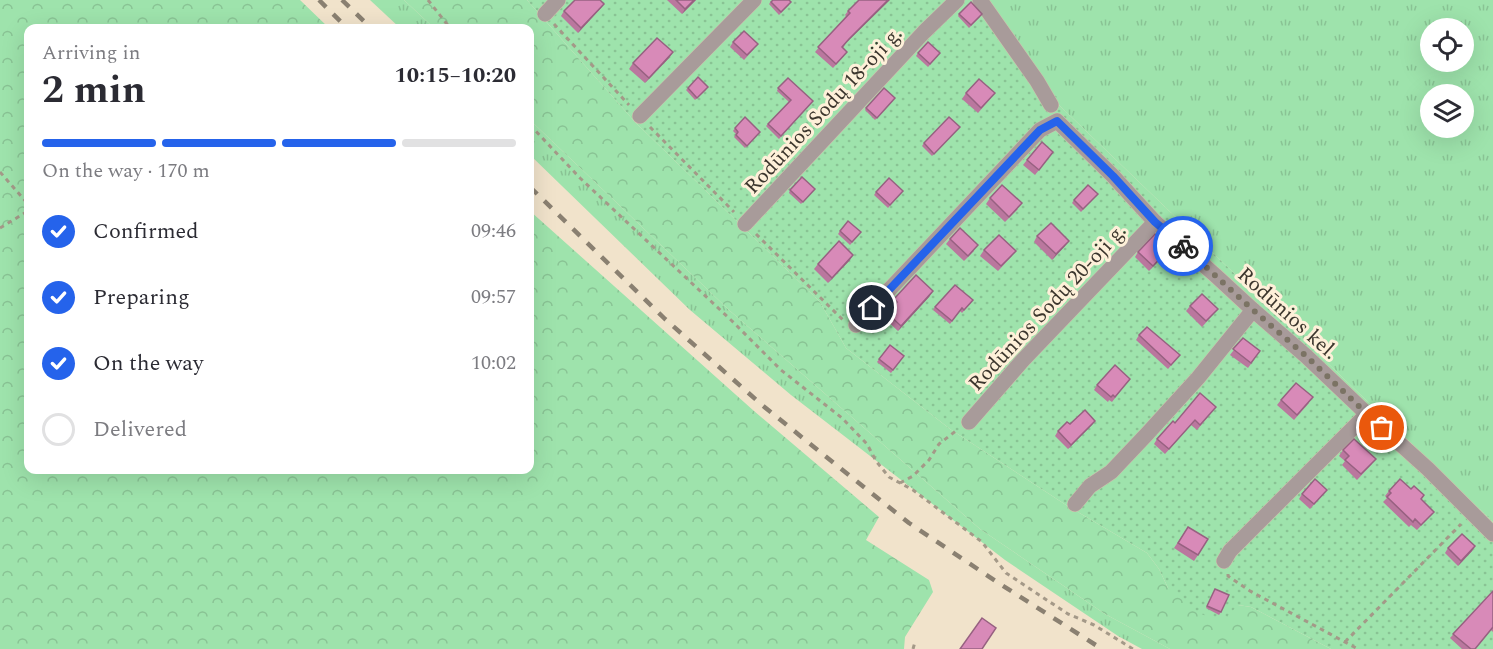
<!DOCTYPE html>
<meta charset="utf-8">
<style>
body{margin:0;font-family:Spectral,serif;background:#f7f7f7;color:#2b2b33;height:100vh;display:flex;flex-direction:column;font-size:22px;white-space:nowrap}
*{box-sizing:border-box;margin:0}
p{font-size:20px;color:#7c7c81}
.icon{flex:none;width:33px;height:33px;fill:none;stroke:currentColor;stroke-width:2;stroke-linecap:round;stroke-linejoin:round}
.map{position:relative;flex:1;overflow:hidden}
.sheet{position:absolute;left:24px;top:24px;width:510px;height:450px;display:flex;flex-direction:column;background:#fff;border-radius:12px;box-shadow:0 6px 24px #0002}
.sheet>*{flex:none}
.controls{position:absolute;left:1420px;top:18px;display:grid;gap:12px}
.controls a{display:grid;place-items:center;width:54px;height:54px;border-radius:50%;background:#fff;box-shadow:0 6px 24px #0002;font-size:30px}
.pin{position:absolute;display:grid;place-items:center;width:51px;height:51px;color:#fff;margin:-26px;border:3px solid #fff;border-radius:50%;box-shadow:0 2px 6px #0007}
.courier{position:absolute;display:grid;place-items:center;width:60px;height:60px;margin:-30px;border:4px solid #2563eb;border-radius:50%;background:#fff;color:#222;box-shadow:0 2px 8px #0007}
.overview em{font-style:normal;font-weight:700}
.overview div{display:flex;flex-direction:column-reverse}
.overview{display:flex;align-items:center;justify-content:space-between;height:102px;padding:0 18px}
h1{font-size:39px;font-weight:700;line-height:45px}
.bar{display:grid;grid-template-columns:repeat(4,1fr);gap:9px 6px;align-content:center;height:72px;padding:0 18px}
.bar i{height:8px;border-radius:4px;background:#e1e1e2}
.bar .current{background:#2563eb}
.bar p{grid-column:span 4}
ol{padding:0 18px;list-style:none}
li{display:flex;align-items:center;gap:18px;height:66px}
li p{margin-inline-start:auto}
li .icon{padding:6px;border-radius:50%;background:#2563eb;color:#fff;stroke-width:4}
li:last-child{color:#7c7c81}
li i{width:33px;height:33px;border:3px solid #e1e1e2;border-radius:50%}
.map>svg:first-child{display:block}
</style>
<div class="map">
<svg width="1493" height="649" viewBox="0 0 1493 649">
<defs>
<pattern id="grass-tufts" width="24" height="20" patternUnits="userSpaceOnUse" patternTransform="scale(1.5)"><rect width="24" height="20" fill="#9ee3ac"/><path d="M3 7l-1-3M5 7V3M7 7l1-3M15 17l-1-3M17 17v-4M19 17l1-3" fill="none" stroke="#89c394"/></pattern>
<pattern id="forest-crowns" width="20" height="18" patternUnits="userSpaceOnUse" patternTransform="scale(1.5)"><rect width="20" height="18" fill="#9ee3ac"/><path d="M2 6a3 3 0 1 1 6 0M12 15a3 3 0 1 1 6 0" fill="none" stroke="#89c394"/></pattern>
<pattern id="garden-dots" width="8" height="8" patternUnits="userSpaceOnUse" patternTransform="scale(1.5)"><rect width="8" height="8" fill="#9ee3ac"/><path d="M2 2h.1M6 6h.1" fill="none" stroke="#89c394" stroke-width="1.8" stroke-linecap="round"/></pattern>
</defs>
<rect width="100%" height="100%" fill="#f1e3cb"/>
<!-- grass -->
<g fill="url(#grass-tufts)" fill-rule="evenodd">
<path d="M370 0H404L434 28H400Z"/>
<path d="M988 0H1493V522L1060 106ZM1431 28H1464V62H1431ZM1431 94H1464V128H1431Z"/>
<path d="M530 120 729 310 980 529 1105 614 1170 649H1142L1118 636 1005 560 791 395 690 310 530 155Z"/>
</g>
<!-- forest -->
<g fill="url(#forest-crowns)">
<path d="M0 0H300L329 28H28V470H530V211L754 411 879 517 866 540 929 580 933 592 905 637 904 649H0Z"/>
<path d="M404 0H527L635 122 820 302 846 348 950 429 1066 505 1147 553 1159 569 1168 588 1238 605 1251 607 1331 649H1170L1105 614 980 529 729 310 530 120V28H434Z"/>
</g>
<!-- garden -->
<path fill="url(#garden-dots)" d="M527 0H988L1060 106 1493 522V649H1331L1251 607 1238 605 1225 619H1213L1199 613 1168 588 1159 569 1147 553 1066 505 950 429 846 348 820 302 635 122Z"/>
<g fill="none" stroke-linecap="round" stroke-linejoin="round">
<!-- minor casing -->
<g stroke="#cdc0ab" stroke-width="16">
<g id="minor">
<path d="M980 0 1037 81 1051 105"/>
<path d="M545 14 558 0"/>
<path d="M640 116 754 0"/>
<path d="M745 224 924 32 957 0"/>
<path d="M856 325 1040 130 1057 121 1113 176 1155 222 1215 275 1253 310 1306 356 1367 414 1428 469 1493 534"/>
<path d="M969 422 1023 360 1155 222"/>
<path d="M1075 504 1090 486 1111 472 1147 434 1198 378 1253 310"/>
<path d="M1224 561 1230 551 1367 414"/>
</g>
</g>
<!-- path -->
<g stroke="#a49988" stroke-width="3" stroke-dasharray="4.5 4.5" stroke-linecap="butt">
<path d="M428 0 450 28"/>
<path d="M554 24 629 105"/>
<path d="M530 125 580 178 732 321 781 370 842 418 867 444 876 461 889 477 913 490 982 542 1006 573 1068 614 1094 625 1133 649"/>
<path d="M650 127 734 212"/>
<path d="M0 172 28 204"/>
<path d="M0 228 28 211"/>
<path d="M756 234 843 320"/>
<path d="M900 483 913 476 929 460 939 444 957 430"/>
<path d="M1228 574V576L1250 591 1358 649"/>
<path d="M1345 642 1461 524"/>
<path d="M913 649 915 642"/>
</g>
<!-- minor -->
<use href="#minor" stroke="#a89b9a" stroke-width="15"/>
<!-- rail -->
<g stroke="#8a8071" stroke-width="4.5" stroke-dasharray="10 10" stroke-linecap="butt">
<path d="M319 0 347 28"/>
<path d="M342 0 371 28"/>
<path d="M530 187 665 319 762 405 840 468 909 523 997 582 1102 649"/>
</g>
</g>
<!-- wall -->
<g fill="#ba779e">
<path d="M667 0H696L682 14Z"/>
<path d="M773 0 789 5 779 15 769 4Z"/>
<path d="M859 0 846 43 843 48 844 56 833 68 815 52 846 16 845 15 848 11Z"/>
<path d="M604 4 600 9 578 33 561 16 564 11Z"/>
<path d="M959 14 980 17 969 28 958 16Z"/>
<path d="M733 42 754 49 744 60 730 47Z"/>
<path d="M673 52 669 58 645 83 629 69 633 63Z"/>
<path d="M918 53 938 56 928 67 916 56Z"/>
<path d="M688 88 706 90 695 100 686 90Z"/>
<path d="M778 88 813 101 779 139 766 126 789 102 777 91Z"/>
<path d="M966 93 991 98 978 113 962 99Z"/>
<path d="M893 101 875 120 865 110 866 108Z"/>
<path d="M960 127 932 156 922 146 924 143Z"/>
<path d="M735 128 760 132 745 148 734 137 736 134 733 131Z"/>
<path d="M1053 152 1035 175 1023 165 1027 160Z"/>
<path d="M815 189 801 204 789 193 790 190Z"/>
<path d="M903 191 888 208 874 195 876 192Z"/>
<path d="M1096 196 1081 212 1072 203 1074 200Z"/>
<path d="M990 198 1018 209 1005 222 986 204Z"/>
<path d="M840 231 859 235 850 245 838 234Z"/>
<path d="M1037 236 1065 246 1052 260 1034 242Z"/>
<path d="M950 239 974 251 964 261 946 244Z"/>
<path d="M1170 248 1149 271 1135 257 1138 252Z"/>
<path d="M984 250 1012 256 998 271 980 256Z"/>
<path d="M850 260 828 283 814 269 818 264Z"/>
<path d="M933 291 929 297 898 331 884 318 893 306 891 304 894 299Z"/>
<path d="M971 303 962 313 960 311 950 324 933 310 935 307Z"/>
<path d="M1190 306 1218 309 1202 327 1186 311Z"/>
<path d="M1139 335 1180 355 1168 369 1136 340Z"/>
<path d="M1243 338 1260 351 1248 368 1230 355Z"/>
<path d="M890 345 904 356 891 373 877 362Z"/>
<path d="M1130 379 1112 402 1109 400 1108 402 1094 390 1097 385Z"/>
<path d="M1281 400 1309 403 1294 420 1277 405Z"/>
<path d="M1212 412 1197 430 1191 425 1165 454 1154 444 1157 439 1175 423Z"/>
<path d="M1095 421 1068 449 1055 436 1058 431 1070 424Z"/>
<path d="M1343 450 1372 464 1357 480 1342 465 1345 461 1339 456Z"/>
<path d="M1327 490 1310 509 1299 499 1302 494Z"/>
<path d="M1389 491 1421 499 1434 512 1417 530 1411 525 1409 527 1383 502 1387 498 1385 496Z"/>
<path d="M1188 527 1198 555 1194 561 1174 548Z"/>
<path d="M1475 546 1472 551 1458 566 1445 553 1448 548Z"/>
<path d="M1215 589 1221 612 1219 615 1206 608Z"/>
<path d="M1493 591V632L1491 630 1475 649H1462L1450 638Z"/>
</g>
<!-- shaded-wall -->
<g fill="#976181">
<path d="M694 0H696L682 14 685 9Z"/>
<path d="M888 0H890L846 43 849 39Z"/>
<path d="M604 4 600 9 578 33 581 28Z"/>
<path d="M673 52 669 58 645 83 649 78Z"/>
<path d="M1069 241 1065 246 1052 260 1056 254Z"/>
<path d="M1170 248 1166 253 1149 271 1153 266Z"/>
<path d="M853 255 850 260 828 283 832 278Z"/>
<path d="M933 291 929 297 898 331 901 326Z"/>
<path d="M1095 421 1092 425 1068 449 1071 445Z"/>
<path d="M1475 546 1472 551 1458 566 1461 561Z"/>
</g>
<!-- building -->
<g fill="#d88ab8" stroke="#976181" stroke-width="1.5">
<path d="M575 0H600L604 4 581 28 564 11Z"/>
<path d="M676 0H694L685 9Z"/>
<path d="M773 0H789L791 2 781 12 771 2Z"/>
<path d="M859 0H888L849 39 842 47 847 52 836 64 818 47 850 13 848 11Z"/>
<path d="M971 2 982 14 971 25 959 14Z"/>
<path d="M744 31 758 44 747 55 733 42Z"/>
<path d="M657 38 673 52 649 78 633 63Z"/>
<path d="M928 42 940 53 930 64 918 53Z"/>
<path d="M698 77 708 87 697 98 688 88Z"/>
<path d="M788 78 813 101 781 136 768 124 791 100 778 88Z"/>
<path d="M979 79 995 93 981 108 966 93Z"/>
<path d="M884 88 895 98 877 118 866 108Z"/>
<path d="M745 117 760 132 747 146 736 135 738 132 735 128Z"/>
<path d="M949 117 960 127 934 154 924 143Z"/>
<path d="M1042 142 1053 152 1039 170 1027 160Z"/>
<path d="M802 177 815 189 803 202 790 190Z"/>
<path d="M889 178 903 191 890 205 876 192Z"/>
<path d="M1002 185 1022 203 1009 217 990 198Z"/>
<path d="M1088 185 1098 194 1083 209 1074 200Z"/>
<path d="M848 221 861 232 852 242 840 231Z"/>
<path d="M1051 223 1069 241 1056 254 1037 236Z"/>
<path d="M960 228 978 245 968 256 950 239Z"/>
<path d="M1155 234 1170 248 1153 266 1138 252Z"/>
<path d="M999 235 1016 251 1001 266 984 250Z"/>
<path d="M839 241 853 255 832 278 818 264Z"/>
<path d="M916 275 933 291 901 326 887 313 897 302 894 299Z"/>
<path d="M955 285 973 300 964 310 962 308 952 321 935 307Z"/>
<path d="M1202 294 1218 309 1206 321 1190 306Z"/>
<path d="M1147 327 1180 355 1171 365 1139 335Z"/>
<path d="M1243 338 1260 351 1251 363 1233 349Z"/>
<path d="M890 345 904 356 893 370 879 359Z"/>
<path d="M1115 365 1130 379 1115 397 1113 395 1111 397 1097 385Z"/>
<path d="M1296 383 1313 397 1297 415 1281 400Z"/>
<path d="M1200 393 1216 407 1200 425 1195 420 1169 449 1157 439 1173 421 1175 423Z"/>
<path d="M1085 410 1095 421 1071 445 1058 431 1067 422 1070 424Z"/>
<path d="M1354 439 1376 459 1361 474 1345 460 1349 456 1343 450Z"/>
<path d="M1315 479 1327 490 1314 504 1302 494Z"/>
<path d="M1400 479 1411 489 1414 486 1424 495 1421 499 1434 512 1421 525 1415 519 1413 522 1387 497 1391 493 1389 491Z"/>
<path d="M1188 527 1208 539 1198 555 1178 543Z"/>
<path d="M1462 534 1475 546 1461 561 1448 548Z"/>
<path d="M1215 589 1229 595 1221 612 1207 606Z"/>
<path d="M1493 591V627L1475 649H1471L1453 634Z"/>
<path d="M982 618 996 628 982 649H960Z"/>
</g>
<g fill="none" stroke-linecap="round" stroke-linejoin="round">
<!-- done -->
<path stroke="#7b7364" stroke-width="6" stroke-dasharray="0 10.8" d="M1183 246 1253 310 1306 356 1382 428"/>
<!-- route -->
<path stroke="#2563eb" stroke-width="8" d="M872 308 1040 130 1057 121 1113 176 1155 222 1183 246"/>
</g>
<g text-anchor="middle" stroke-width="6" stroke-linejoin="round" paint-order="stroke">
<!-- street labels -->
<g font-size="21" fill="#3c362d" stroke="#fef0d9">
<text transform="translate(823 110) rotate(-47)" y="7">Rodūnios Sodų 18-oji g.</text>
<text transform="translate(1047 307) rotate(-47)" y="7">Rodūnios Sodų 20-oji g.</text>
<text transform="translate(1288 313) rotate(42)" y="7">Rodūnios kel.</text>
</g>
</g>
</svg>
<div class="controls">
<a><svg class="icon" aria-label="locate" viewBox="0 0 24 24"><circle cx="12" cy="12" r="6"/><path d="M12 2v4M12 18v4M2 12h4M18 12h4"/></svg></a>
<a><svg class="icon" aria-label="layers" viewBox="0 0 24 24"><path d="M12 4l9 5-9 5-9-5zM3 14l9 5 9-5"/></svg></a>
</div>
<div class="pin" style="left:1382px;top:428px;background:#ea580c"><svg class="icon" aria-label="bag" viewBox="0 0 24 24"><path d="M5 8h14l-1 12H6zM9 8a3 3 0 0 1 6 0"/></svg></div>
<div class="pin" style="left:872px;top:308px;background:#1f2937"><svg class="icon" aria-label="home" viewBox="0 0 24 24"><path d="M3 11l9-7 9 7M6 9v11h12V9"/></svg></div>
<div class="courier" style="left:1183px;top:246px"><svg class="icon" aria-label="bike" viewBox="0 0 24 24"><circle cx="6" cy="16" r="4"/><circle cx="18" cy="16" r="4"/><path d="M6 16l4-8h5l3 8M10 8l3 8H6M13 5h3"/></svg></div>
<section class="sheet">
<div class="overview"><div><h1>2 min</h1><p>Arriving in</p></div><em>10:15–10:20</em></div>
<div class="bar"><i class="current"></i><i class="current"></i><i class="current"></i><i></i><p>On the way · 170 m</p></div>
<ol>
<li><svg class="icon" aria-label="check" viewBox="0 0 24 24"><path d="M5 12l5 5 9-10"/></svg>Confirmed<p>09:46</p></li>
<li><svg class="icon" aria-label="check" viewBox="0 0 24 24"><path d="M5 12l5 5 9-10"/></svg>Preparing<p>09:57</p></li>
<li><svg class="icon" aria-label="check" viewBox="0 0 24 24"><path d="M5 12l5 5 9-10"/></svg>On the way<p>10:02</p></li>
<li><i></i>Delivered</li>
</ol>
</section>
</div>
